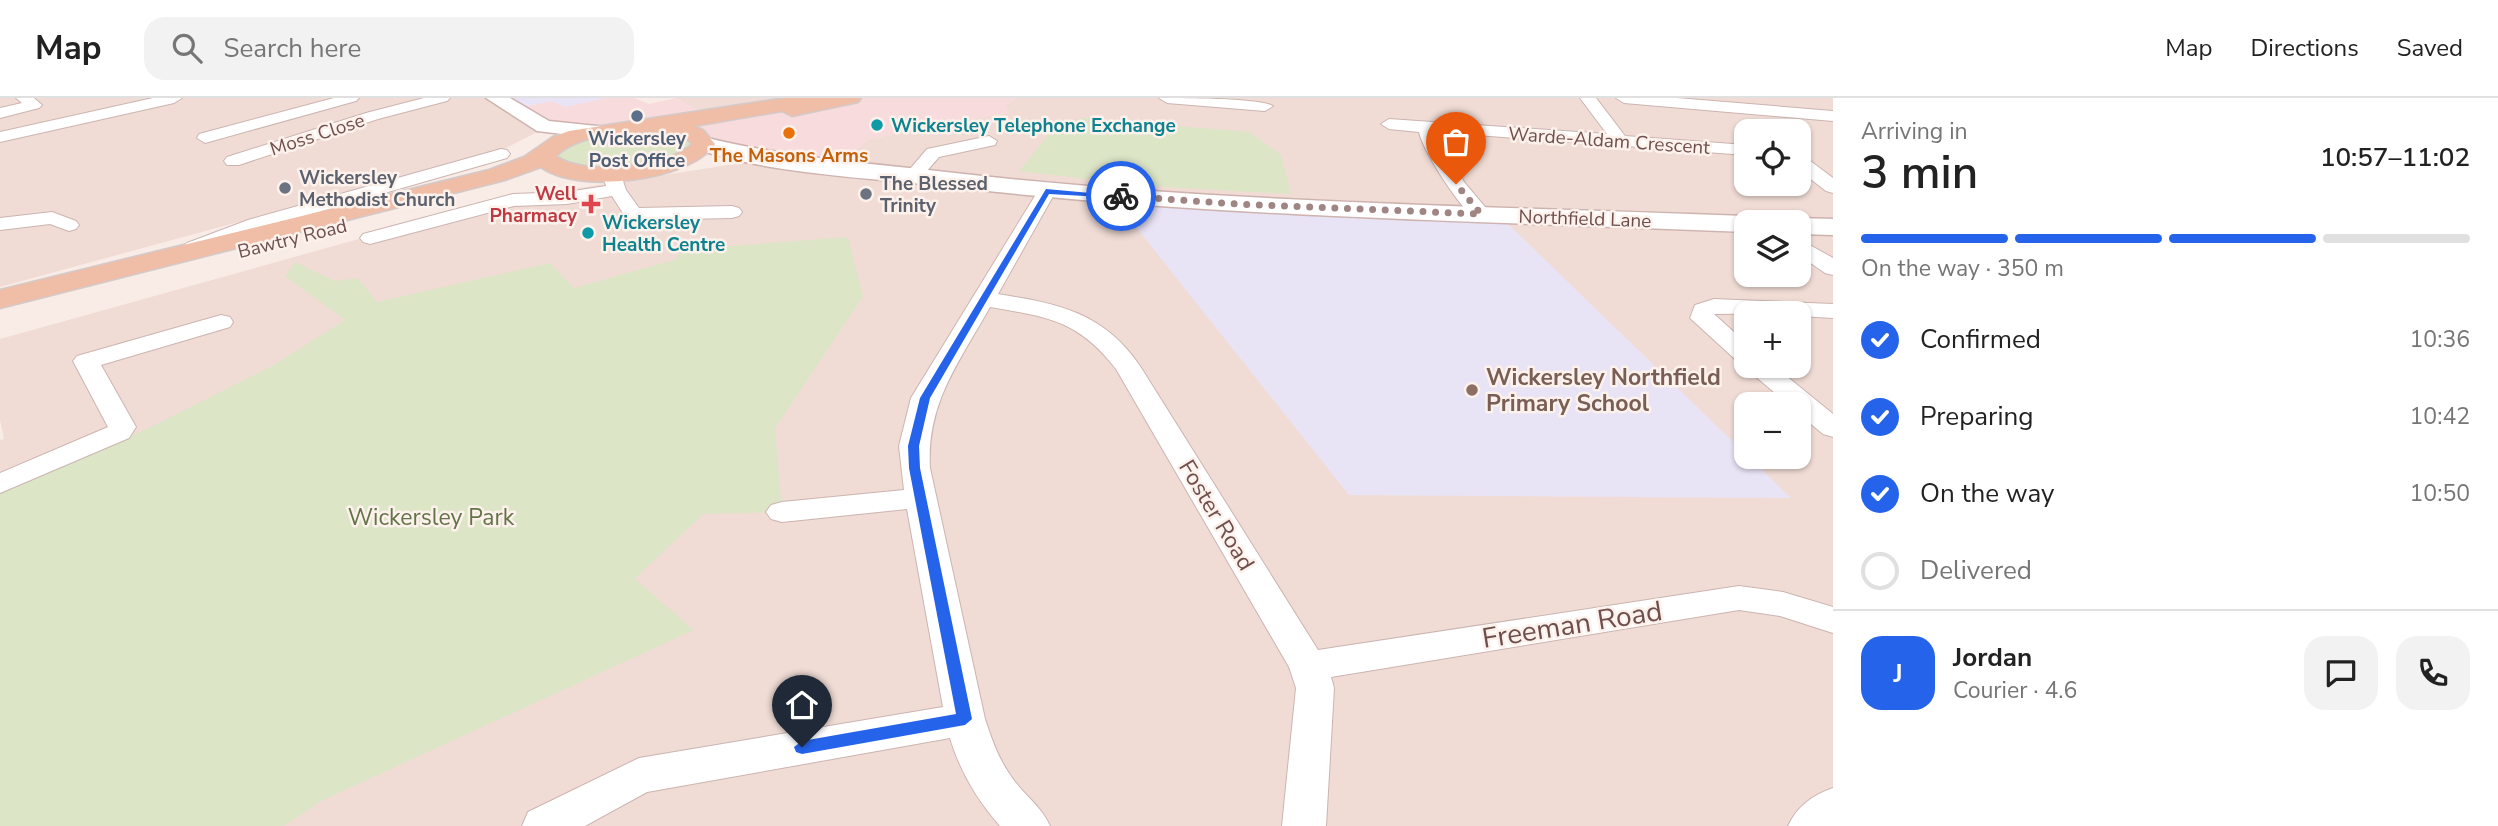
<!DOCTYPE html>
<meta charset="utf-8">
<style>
body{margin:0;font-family:"Nunito Sans",sans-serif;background:#f2f2f2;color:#222;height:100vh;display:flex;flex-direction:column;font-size:26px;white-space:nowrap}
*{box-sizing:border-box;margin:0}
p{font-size:23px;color:#767676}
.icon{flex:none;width:38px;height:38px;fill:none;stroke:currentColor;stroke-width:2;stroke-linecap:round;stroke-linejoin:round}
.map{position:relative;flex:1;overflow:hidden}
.sheet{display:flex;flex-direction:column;background:#fff;width:665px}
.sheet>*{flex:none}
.tools{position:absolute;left:1734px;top:21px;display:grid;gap:14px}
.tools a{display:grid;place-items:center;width:77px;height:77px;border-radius:14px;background:#fff;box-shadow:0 2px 5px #0004;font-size:35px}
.pin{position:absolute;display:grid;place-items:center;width:60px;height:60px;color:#fff;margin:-72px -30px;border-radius:50% 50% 50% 0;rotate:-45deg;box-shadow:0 0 7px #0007}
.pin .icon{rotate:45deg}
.courier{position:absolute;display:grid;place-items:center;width:70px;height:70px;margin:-35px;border:5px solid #2563eb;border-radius:50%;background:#fff;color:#222;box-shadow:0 2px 9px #0007}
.overview em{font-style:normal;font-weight:600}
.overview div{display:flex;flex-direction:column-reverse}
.overview{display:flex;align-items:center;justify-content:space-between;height:119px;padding:0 28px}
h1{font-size:46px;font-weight:600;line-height:52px}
.bar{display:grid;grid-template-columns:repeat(4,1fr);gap:10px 7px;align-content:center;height:84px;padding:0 28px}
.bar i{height:9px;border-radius:5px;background:#e0e0e0}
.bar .current{background:#2563eb}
.bar p{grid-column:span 4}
.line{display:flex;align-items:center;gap:18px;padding:0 28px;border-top:2px solid #e0e0e0}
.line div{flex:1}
.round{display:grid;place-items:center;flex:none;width:74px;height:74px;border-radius:21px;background:#f2f2f2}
ol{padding:0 28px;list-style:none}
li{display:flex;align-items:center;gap:21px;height:77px}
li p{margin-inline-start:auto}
li .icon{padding:7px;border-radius:50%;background:#2563eb;color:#fff;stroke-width:4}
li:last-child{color:#767676}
li i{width:38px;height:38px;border:4px solid #e0e0e0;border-radius:50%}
header{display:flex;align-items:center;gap:42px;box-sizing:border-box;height:98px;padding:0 35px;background:#fff;border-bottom:2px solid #e0e0e0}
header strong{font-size:33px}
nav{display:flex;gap:38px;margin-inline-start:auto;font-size:24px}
.search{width:490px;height:63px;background:#f2f2f2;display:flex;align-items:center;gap:18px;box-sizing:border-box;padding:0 24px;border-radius:21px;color:#767676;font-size:26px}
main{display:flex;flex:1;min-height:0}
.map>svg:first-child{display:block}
</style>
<header>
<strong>Map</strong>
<div class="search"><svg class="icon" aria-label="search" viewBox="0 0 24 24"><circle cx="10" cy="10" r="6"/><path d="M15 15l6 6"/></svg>Search here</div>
<nav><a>Map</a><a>Directions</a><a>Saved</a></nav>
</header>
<main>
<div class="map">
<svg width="1833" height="728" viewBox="0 0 1833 728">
<rect width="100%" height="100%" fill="#f9ece6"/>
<!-- residential -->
<g fill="#f0dcd5" fill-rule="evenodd">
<path d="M0 0H510L549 28 502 52 0 189Z"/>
<path d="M676 0H796L708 18Z"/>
<path d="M1017 0H1833V728H0V342L4 341 0 322V241L495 103 748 64 835 74 846 60 869 41 1010 14 1004 8ZM1746 33H1799V86H1746ZM1746 124H1799V177H1746ZM1746 215H1799V268H1746ZM1746 306H1799V359H1746Z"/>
</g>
<!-- commercial -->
<path fill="#f8dbdc" d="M605 0H634L649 6 676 0 708 18 796 0H1017L1004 8 1011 14 869 41 840 65 714 43 704 34 557 30 518 10 552 3 565 9Z"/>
<!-- education -->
<g fill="#e9e3f6">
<path d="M510 0H605L565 9 552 3 523 9Z"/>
<path d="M1116 104 1503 121 1791 400 1349 397Z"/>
</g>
<!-- green -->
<g fill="#dce5c6">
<path d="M1082 20 1249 34 1281 57 1291 96 1146 88 1019 73 1056 28Z"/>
<path d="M626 33H669L693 42 692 49 656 65 609 70 574 69 555 58 574 42Z"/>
<path d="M848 139 863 198 775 330 782 414 703 416 635 481 694 532 323 702 284 728H0V392L143 333 272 268 345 222 285 178 295 164 335 183 358 180 377 204 550 165 574 190 677 161 683 144 692 143 704 150Z"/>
</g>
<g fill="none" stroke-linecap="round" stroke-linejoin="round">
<!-- street casing -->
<g stroke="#ccb4b0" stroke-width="2">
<g id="street">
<path d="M16 0H34L42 7 39 10 0 20V10L22 5Z"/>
<path d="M153 0H182L174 5 0 44V34Z"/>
<path d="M334 0H359L356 3 205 45 197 40 199 36Z"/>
<path d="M424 0H450L447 3 378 21 239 67H227L224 63 227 59 366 15Z"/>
<path d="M1159 0C1180 0 1260 0 1273 8L1265 13 1167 5Z"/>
<path d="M1580 0H1596L1625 38 1746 47V57L1436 34 1464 84 1491 116 1488 120C1482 122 1477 122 1472 118 1457 105 1423 53 1419 34L1389 31 1381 26 1389 21 1607 36Z"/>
<path d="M1616 0H1677L1833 13V23L1624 5Z"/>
<path d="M989 38 997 43 995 47 939 59 919 82H907L904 78 927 51Z"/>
<path d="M501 51 507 52 510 56 507 60 262 130 201 153H187L183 149 187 145 248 122Z"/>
<path d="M1799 58 1805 59 1833 80V95L1826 93 1799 72Z"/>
<path d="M611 69 620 74 626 92 639 110 732 108 739 110 742 114 739 118 732 120 633 122 626 120 612 98 567 106 514 108 370 146 363 144 360 140 363 136 513 96 567 94 606 88 602 74Z"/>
<path d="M1047 87 1056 93 998 196C1059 206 1103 214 1140 268L1318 552 1739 488 1783 494 1833 509V535L1780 518 1739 512 1331 579 1334 590 1326 728H1282L1296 590 1289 569 1116 271C1078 222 1048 219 990 209 960 263 926 305 930 370L985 621C993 645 1000 665 1016 685 1028 700 1042 710 1050 728H1000C977 702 960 673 950 640L647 694 585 728H522L528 714 639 660 943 609 907 411 782 424 771 421 766 414 771 407 782 404 904 392 899 348 911 300 1038 93Z"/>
<path d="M52 114 76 123 79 127 76 131 69 133 50 126 0 132V120Z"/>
<path d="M1799 141 1833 160V177L1825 175 1799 157Z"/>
<path d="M1714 201 1833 206V220L1799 218V215L1714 216 1746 245V266L1737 263 1690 220 1695 207Z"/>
<path d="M221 217 230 219 233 224 230 229 101 267 136 329 129 340 0 395V375L108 329 73 263 77 258Z"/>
<path d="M1746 266 1774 268 1833 316V339L1823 336 1799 316V306H1788L1749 273Z"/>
<path d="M1833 690V728H1788C1797 708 1813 697 1833 690Z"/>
</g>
</g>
<!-- secondary casing -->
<g stroke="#ceb2ae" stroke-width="3">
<g id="secondary">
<path d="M486 0H510L549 23 597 28 605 29 608 34 605 39 597 40 537 33Z"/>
<path d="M704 39C786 60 871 65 955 75 1217 105 1482 108 1746 118L1755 120 1758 124H1746V134C1478 123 1209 119 942 88 863 79 771 76 696 51L693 46 696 41Z"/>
<path d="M1799 120 1833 121V137L1799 136V124H1788Z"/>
</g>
</g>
<!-- primary casing -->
<g stroke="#d4caca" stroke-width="3">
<path id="primary" d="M786 0H861L858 4 792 18 782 13 694 28 703 32 715 46C689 84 577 96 541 69L505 82 0 210V192L489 72 524 59 553 39 569 33ZM661 34C673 36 684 36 692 46 668 69 584 79 556 58 581 34 628 35 661 34Z"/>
</g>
<!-- street -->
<use href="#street" fill="#fff" fill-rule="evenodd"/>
<!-- secondary -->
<use href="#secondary" fill="#fff" fill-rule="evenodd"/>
<!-- primary -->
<use href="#primary" fill="#f0bda6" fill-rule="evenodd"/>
</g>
<!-- route -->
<path fill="#2563eb" d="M1046 91 1124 98 1121 100 1049 96 930 300 919 348 920 370 972 621 965 627 802 656 796 654 794 649 802 643 956 616 909 370 908 348 920 300Z"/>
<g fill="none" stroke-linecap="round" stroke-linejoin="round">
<!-- done -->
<path stroke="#9f8683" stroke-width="7" stroke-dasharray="0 12.6" d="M1121 98 1237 106 1481 116 1456 86"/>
</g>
<!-- markers -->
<circle fill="#5c6f8a" stroke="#fdf1ec" stroke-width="2.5" cx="637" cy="18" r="7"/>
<g fill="#0f9aa8" stroke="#fdf1ec" stroke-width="2.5">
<circle cx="877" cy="27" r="7"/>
<circle cx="588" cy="135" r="7"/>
</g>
<circle fill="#e8710a" stroke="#fdf1ec" stroke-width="2.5" cx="789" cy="35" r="7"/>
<g fill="#6b7280" stroke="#fdf1ec" stroke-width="2.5">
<circle cx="285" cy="90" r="7"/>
<circle cx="866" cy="96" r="7"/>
</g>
<path fill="#e0444e" stroke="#fdf1ec" stroke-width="2.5" d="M587.5 95.5h7v7h7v7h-7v7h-7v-7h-7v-7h7z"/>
<circle fill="#8d6e63" stroke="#fdf1ec" stroke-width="2.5" cx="1472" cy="292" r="7"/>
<g text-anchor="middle" stroke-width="5" stroke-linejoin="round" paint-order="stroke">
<!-- far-culture labels -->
<g font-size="19" font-weight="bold" fill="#0d838f" stroke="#fdf1ec" text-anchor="start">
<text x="891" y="34">Wickersley Telephone Exchange</text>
<text x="602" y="131">Wickersley<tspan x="602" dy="22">Health Centre</tspan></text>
</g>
<!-- far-street labels -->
<g font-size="19" fill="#6f4f4e" stroke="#fdf1ec">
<text transform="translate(317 36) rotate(-18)" y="7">Moss Close</text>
<text transform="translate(1609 42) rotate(4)" y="7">Warde-Aldam Crescent</text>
<text transform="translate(1585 120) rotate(2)" y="7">Northfield Lane</text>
<text transform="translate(292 140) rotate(-14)" y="7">Bawtry Road</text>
</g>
<!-- far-service labels -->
<g font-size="19" font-weight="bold" fill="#4e5e75" stroke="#fdf1ec">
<text x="637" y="47">Wickersley<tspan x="637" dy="22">Post Office</tspan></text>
</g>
<!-- far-food labels -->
<g font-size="19" font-weight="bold" fill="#c56008" stroke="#fdf1ec">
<text x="789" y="64">The Masons Arms</text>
</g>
<!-- far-worship labels -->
<g font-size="19" font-weight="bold" fill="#5b616d" stroke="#fdf1ec" text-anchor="start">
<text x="299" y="86">Wickersley<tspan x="299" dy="22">Methodist Church</tspan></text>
<text x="880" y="92">The Blessed<tspan x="880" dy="22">Trinity</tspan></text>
</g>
<!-- far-health labels -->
<g font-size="19" font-weight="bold" fill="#be3a42" stroke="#fdf1ec" text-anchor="end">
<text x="577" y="102">Well<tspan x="577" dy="22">Pharmacy</tspan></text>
</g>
<!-- education labels -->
<g font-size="23" font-weight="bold" fill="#785e54" stroke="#fdf1ec" text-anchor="start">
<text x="1486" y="287">Wickersley Northfield<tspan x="1486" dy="26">Primary School</tspan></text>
</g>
<!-- street labels -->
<g font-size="23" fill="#6f4f4e" stroke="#fdf1ec">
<text transform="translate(1217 417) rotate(59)" y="8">Foster Road</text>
</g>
<!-- park labels -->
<g font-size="23" fill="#637448" stroke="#fdf1ec">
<text x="431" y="427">Wickersley Park</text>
</g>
<!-- near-street labels -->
<g font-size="28" fill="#6f4f4e" stroke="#fdf1ec">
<text transform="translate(1572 526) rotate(-9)" y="10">Freeman Road</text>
</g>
</g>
</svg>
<div class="tools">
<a><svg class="icon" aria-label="locate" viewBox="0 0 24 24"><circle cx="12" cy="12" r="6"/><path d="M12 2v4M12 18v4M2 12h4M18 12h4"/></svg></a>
<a><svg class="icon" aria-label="layers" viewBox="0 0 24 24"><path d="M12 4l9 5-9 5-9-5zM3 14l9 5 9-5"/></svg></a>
<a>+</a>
<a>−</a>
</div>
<div class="pin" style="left:1456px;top:86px;background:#ea580c"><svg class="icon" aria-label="bag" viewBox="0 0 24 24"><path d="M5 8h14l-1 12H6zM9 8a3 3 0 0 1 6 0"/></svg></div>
<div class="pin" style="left:802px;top:649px;background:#1f2937"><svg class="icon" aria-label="home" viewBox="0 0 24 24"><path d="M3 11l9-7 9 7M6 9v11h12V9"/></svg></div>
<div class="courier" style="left:1121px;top:98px"><svg class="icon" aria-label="bike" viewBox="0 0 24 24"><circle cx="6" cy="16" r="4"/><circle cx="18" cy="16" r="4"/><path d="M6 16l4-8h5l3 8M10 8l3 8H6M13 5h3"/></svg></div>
</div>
<section class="sheet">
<div class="overview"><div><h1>3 min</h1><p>Arriving in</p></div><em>10:57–11:02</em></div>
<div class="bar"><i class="current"></i><i class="current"></i><i class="current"></i><i></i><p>On the way · 350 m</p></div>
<ol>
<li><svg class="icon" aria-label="check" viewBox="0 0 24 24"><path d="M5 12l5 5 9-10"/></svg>Confirmed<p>10:36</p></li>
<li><svg class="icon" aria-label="check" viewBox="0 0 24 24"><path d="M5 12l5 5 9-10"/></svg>Preparing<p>10:42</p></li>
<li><svg class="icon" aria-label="check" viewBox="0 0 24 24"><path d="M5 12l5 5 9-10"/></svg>On the way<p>10:50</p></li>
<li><i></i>Delivered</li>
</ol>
<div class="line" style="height:126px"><b class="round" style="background:#2563eb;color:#fff">J</b><div><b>Jordan</b><p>Courier · 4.6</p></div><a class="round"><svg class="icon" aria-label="chat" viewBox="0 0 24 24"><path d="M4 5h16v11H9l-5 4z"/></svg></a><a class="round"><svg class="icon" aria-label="phone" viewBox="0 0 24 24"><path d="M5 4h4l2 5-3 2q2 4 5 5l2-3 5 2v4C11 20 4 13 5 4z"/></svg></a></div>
</section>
</main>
